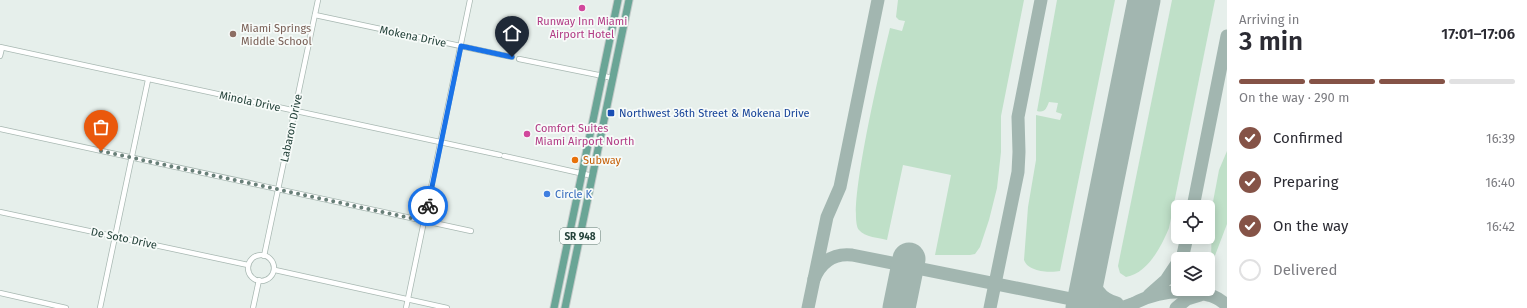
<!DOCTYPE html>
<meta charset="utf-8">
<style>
body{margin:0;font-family:"Fira Sans",sans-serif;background:#f7f7f7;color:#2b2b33;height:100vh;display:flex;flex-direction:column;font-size:15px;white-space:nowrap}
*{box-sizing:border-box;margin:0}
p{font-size:13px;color:#7c7c81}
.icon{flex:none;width:22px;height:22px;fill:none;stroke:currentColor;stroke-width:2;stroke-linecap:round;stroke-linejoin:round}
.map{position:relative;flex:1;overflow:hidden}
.details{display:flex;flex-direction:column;background:#fff;width:300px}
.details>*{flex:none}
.fabs{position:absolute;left:1171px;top:200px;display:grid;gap:8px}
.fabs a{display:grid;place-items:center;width:44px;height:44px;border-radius:6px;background:#fff;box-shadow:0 2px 10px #0003;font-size:20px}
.pin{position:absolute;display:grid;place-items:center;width:34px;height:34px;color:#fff;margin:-41px -17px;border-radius:50% 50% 50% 0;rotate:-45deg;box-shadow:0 0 4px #0007}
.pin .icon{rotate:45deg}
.courier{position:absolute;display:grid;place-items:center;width:40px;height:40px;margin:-20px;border:3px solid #1a73e8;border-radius:50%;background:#fff;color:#222;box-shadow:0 1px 5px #0007}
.head em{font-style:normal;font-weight:600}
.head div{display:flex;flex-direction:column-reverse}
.head{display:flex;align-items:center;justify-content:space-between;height:68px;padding:0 12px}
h1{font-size:26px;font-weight:600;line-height:30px}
.bar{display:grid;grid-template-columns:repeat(4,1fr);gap:6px 4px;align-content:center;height:48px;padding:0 12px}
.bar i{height:5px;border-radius:3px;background:#e1e1e2}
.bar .active{background:#855347}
.bar p{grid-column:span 4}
ol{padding:0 12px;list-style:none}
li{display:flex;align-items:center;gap:12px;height:44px}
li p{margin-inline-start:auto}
li .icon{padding:4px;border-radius:50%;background:#855347;color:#fff;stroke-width:4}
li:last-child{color:#7c7c81}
li i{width:22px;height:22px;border:2px solid #e1e1e2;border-radius:50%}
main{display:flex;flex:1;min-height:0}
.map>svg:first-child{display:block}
</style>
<main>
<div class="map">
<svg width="1227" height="308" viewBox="0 0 1227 308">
<rect width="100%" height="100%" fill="#e6efeb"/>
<!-- green -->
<g fill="#bfe0c8">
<path d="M898 0H1024L1001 116V152L997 188 989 220 980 247 975 254 970 255H935L951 175 903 165 887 240C880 238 864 237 859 230 845 214 883 57 890 28L902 31 905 21 899 20 896 17Z"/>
<path d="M1057 0H1115L1060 271C1051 273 1028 272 1024 260L1028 207 1036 160V115L1060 120 1062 114 1056 112 1058 103 1049 102C1046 109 1045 113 1037 111Z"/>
<path d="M1172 0H1215L1169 228C1161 247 1148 273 1126 277L1120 273 1118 266Z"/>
<path d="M1227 151V224L1211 266 1212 207 1219 170Z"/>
</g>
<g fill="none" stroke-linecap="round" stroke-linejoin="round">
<!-- taxiway -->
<g stroke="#a2b6b0" stroke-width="13">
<path d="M1193 207 1227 36"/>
<path d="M1182 259 1187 237"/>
<path d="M1090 268C1092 285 1099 299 1117 303"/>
<path d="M814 279C821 262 833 253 852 255L1111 307 1121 308 1132 304"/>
<path d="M1149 295 1166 280 1178 262"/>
<path d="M808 308 827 217 840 187 878 0"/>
<path d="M990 308 1018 172 1019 152 1018 117 1041 0"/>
<path d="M1126 308C1149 293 1172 289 1199 293 1210 295 1219 297 1227 306"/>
<path d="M1176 308 1187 299 1200 295"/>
</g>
<!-- runway -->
<g stroke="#a2b6b0" stroke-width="33">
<path d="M899 308 909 259"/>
<path d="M1082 308 1144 0"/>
</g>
<!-- street casing -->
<g stroke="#a8b8b2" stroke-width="6">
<g id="street">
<path d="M315 15 512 57"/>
<path d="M0 47 500 155"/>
<path d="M0 56 2 48"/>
<path d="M519 59 613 78"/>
<path d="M0 129 471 231"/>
<path d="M504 156 593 176"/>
<path d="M0 212 248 265"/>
<circle cx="261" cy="268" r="13"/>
<path d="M264 256 318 0"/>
<path d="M275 270 447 308"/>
<path d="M0 293 66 308"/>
<path d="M100 308 148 80"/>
<path d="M253 308 259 280"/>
<path d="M406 308 470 0"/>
</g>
</g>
<!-- primary casing -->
<g stroke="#c2cac8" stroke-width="9">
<g id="primary">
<path d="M554 308 618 0"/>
<path d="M565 308 629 0"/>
</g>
</g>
<!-- street -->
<use href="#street" stroke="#fff" stroke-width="4.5"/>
<!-- primary -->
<use href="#primary" stroke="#6aa596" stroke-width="7"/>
</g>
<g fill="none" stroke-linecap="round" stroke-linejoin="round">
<!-- done -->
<path stroke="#687f78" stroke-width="4" stroke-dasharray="0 7.2" d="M101 151 424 221 428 206"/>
<!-- route -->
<path stroke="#1a73e8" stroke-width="5" d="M428 206 461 46 512 57"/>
</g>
<!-- markers -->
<g fill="#d1479c" stroke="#f7fbf9" stroke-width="1.5">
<circle cx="582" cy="8" r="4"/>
<circle cx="527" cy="134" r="4"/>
</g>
<circle fill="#8d6e63" stroke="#f7fbf9" stroke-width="1.5" cx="233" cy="34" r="4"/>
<rect fill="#1a4fb4" stroke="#f7fbf9" stroke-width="1.5" x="607" y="109" width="8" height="8" rx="2"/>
<circle fill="#e8710a" stroke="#f7fbf9" stroke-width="1.5" cx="575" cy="160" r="4"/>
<circle fill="#3f7fe0" stroke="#f7fbf9" stroke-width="1.5" cx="547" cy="194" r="4"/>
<g text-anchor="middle" stroke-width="3.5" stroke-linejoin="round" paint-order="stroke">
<!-- shield labels -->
<rect fill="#f7fbf9" stroke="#637a73" stroke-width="1" x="560" y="228" width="40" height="16" rx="3"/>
<g font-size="10" font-weight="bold" fill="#24423a">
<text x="580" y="240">SR 948</text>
</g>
<!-- hotel labels -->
<g font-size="11" fill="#b23c85" stroke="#f7fbf9">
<text x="582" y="25">Runway Inn Miami<tspan x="582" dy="13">Airport Hotel</tspan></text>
<text x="535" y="132" text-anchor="start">Comfort Suites<tspan x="535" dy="13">Miami Airport North</tspan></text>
</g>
<!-- education labels -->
<g font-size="11" fill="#785e54" stroke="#f7fbf9" text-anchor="start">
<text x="241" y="32">Miami Springs<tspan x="241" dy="13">Middle School</tspan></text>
</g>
<!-- street labels -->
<g font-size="11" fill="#24423a" stroke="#f7fbf9">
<text transform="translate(413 36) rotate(12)" y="4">Mokena Drive</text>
<text transform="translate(250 101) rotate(12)" y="4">Minola Drive</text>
<text transform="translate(291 128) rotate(-78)" y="4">Labaron Drive</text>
<text transform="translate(124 238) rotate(12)" y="4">De Soto Drive</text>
</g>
<!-- transit labels -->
<g font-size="11" fill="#164399" stroke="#f7fbf9" text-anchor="start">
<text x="619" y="117">Northwest 36th Street &amp; Mokena Drive</text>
</g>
<!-- food labels -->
<g font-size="11" fill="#c56008" stroke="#f7fbf9" text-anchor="start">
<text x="583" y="164">Subway</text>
</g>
<!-- shop labels -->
<g font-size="11" fill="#366cbe" stroke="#f7fbf9" text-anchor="start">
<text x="555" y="198">Circle K</text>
</g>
</g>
</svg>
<div class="fabs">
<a><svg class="icon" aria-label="locate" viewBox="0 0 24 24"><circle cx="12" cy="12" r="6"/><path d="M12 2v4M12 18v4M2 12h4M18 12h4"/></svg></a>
<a><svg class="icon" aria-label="layers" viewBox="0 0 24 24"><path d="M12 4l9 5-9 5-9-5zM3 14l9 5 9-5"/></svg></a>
</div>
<div class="pin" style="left:101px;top:151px;background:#ea580c"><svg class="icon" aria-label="bag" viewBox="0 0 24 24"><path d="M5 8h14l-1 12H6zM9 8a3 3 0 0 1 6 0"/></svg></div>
<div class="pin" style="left:512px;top:57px;background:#1f2937"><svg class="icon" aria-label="home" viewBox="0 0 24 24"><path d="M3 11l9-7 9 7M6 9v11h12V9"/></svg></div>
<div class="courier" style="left:428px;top:206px"><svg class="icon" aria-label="bike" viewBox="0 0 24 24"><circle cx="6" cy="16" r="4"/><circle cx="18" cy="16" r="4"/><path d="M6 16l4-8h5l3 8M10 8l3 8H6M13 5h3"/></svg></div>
</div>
<section class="details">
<div class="head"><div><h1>3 min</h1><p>Arriving in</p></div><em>17:01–17:06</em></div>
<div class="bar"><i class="active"></i><i class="active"></i><i class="active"></i><i></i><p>On the way · 290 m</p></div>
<ol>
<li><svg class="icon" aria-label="check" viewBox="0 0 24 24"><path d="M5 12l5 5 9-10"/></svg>Confirmed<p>16:39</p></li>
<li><svg class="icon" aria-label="check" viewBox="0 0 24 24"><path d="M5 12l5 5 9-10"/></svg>Preparing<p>16:40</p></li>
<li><svg class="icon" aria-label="check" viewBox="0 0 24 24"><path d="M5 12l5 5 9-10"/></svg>On the way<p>16:42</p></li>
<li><i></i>Delivered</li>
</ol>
</section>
</main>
